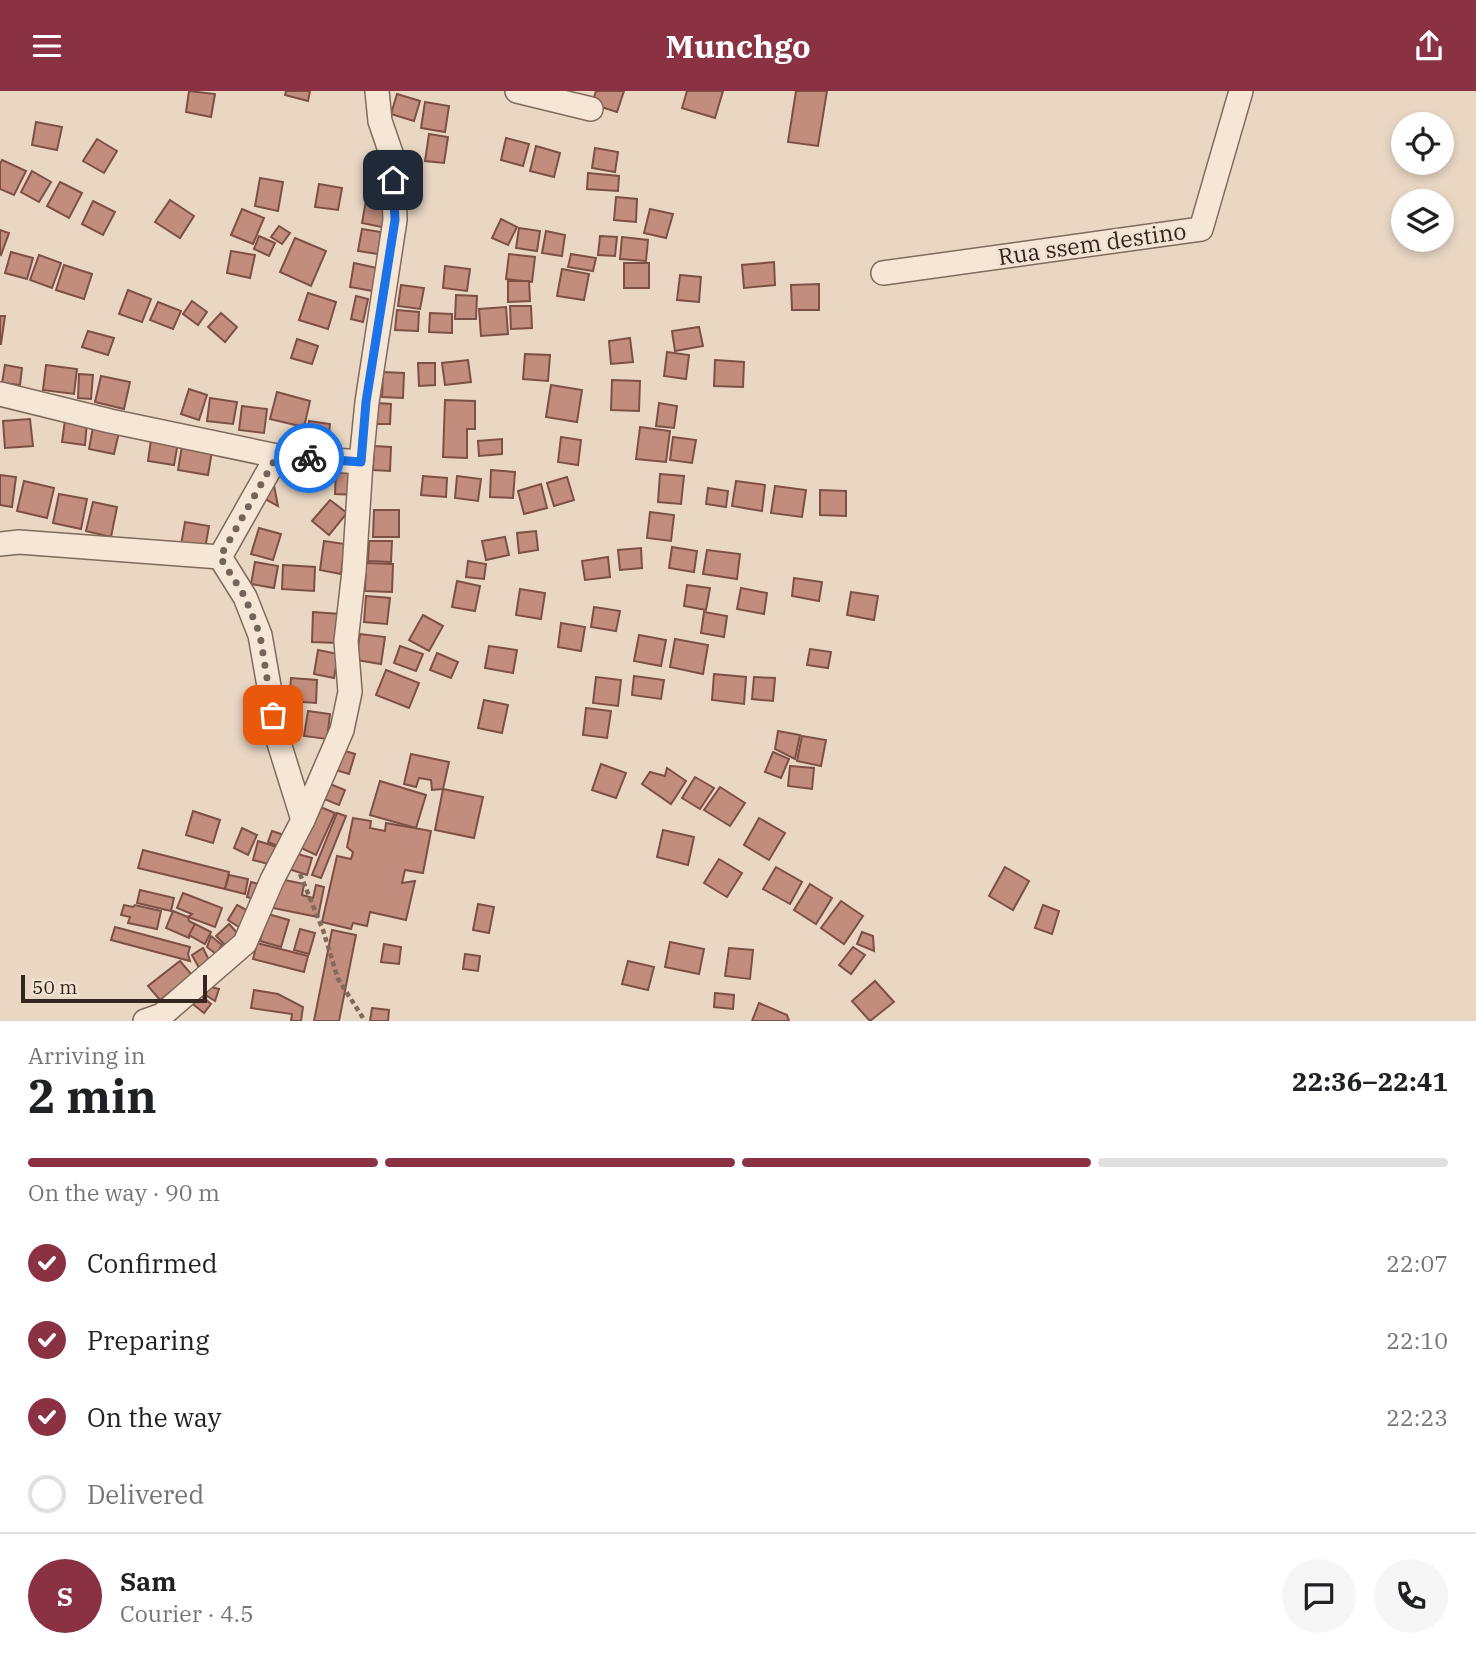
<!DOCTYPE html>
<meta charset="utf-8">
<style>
body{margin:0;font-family:"IBM Plex Serif",serif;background:#f6f6f6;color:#202124;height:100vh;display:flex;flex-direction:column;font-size:26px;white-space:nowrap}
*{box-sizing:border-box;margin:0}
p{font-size:23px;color:#757577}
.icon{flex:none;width:38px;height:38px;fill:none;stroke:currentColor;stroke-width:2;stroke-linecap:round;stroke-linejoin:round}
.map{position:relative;height:930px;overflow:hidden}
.sheet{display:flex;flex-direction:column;background:#fff;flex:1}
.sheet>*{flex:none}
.tools{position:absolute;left:1391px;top:21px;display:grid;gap:14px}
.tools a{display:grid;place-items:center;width:63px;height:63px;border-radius:50%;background:#fff;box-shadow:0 4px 10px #0003;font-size:35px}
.scale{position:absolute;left:21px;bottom:18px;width:186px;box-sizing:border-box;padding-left:7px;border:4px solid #33251f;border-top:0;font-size:19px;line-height:24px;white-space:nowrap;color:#33251f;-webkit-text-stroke:5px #f1e2d2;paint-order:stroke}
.pin{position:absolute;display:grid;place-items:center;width:60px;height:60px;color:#fff;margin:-30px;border-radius:14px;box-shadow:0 4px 10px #0006}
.courier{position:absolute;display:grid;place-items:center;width:70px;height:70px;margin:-35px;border:5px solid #1a73e8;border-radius:50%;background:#fff;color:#222;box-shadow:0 2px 9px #0007}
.headline em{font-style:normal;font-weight:800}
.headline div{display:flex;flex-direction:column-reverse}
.headline{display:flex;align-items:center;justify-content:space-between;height:119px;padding:0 28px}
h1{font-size:46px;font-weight:800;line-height:52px}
.bar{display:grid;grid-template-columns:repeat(4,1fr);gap:10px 7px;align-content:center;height:84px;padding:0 28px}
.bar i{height:9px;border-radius:5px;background:#e0e0e0}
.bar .active{background:#8a3244}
.bar p{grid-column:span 4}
.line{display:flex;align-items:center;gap:18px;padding:0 28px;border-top:2px solid #e0e0e0}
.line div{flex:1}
.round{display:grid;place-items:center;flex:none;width:74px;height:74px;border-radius:37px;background:#f6f6f6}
ol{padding:0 28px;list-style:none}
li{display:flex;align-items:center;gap:21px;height:77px}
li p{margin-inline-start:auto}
li .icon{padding:7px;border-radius:50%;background:#8a3244;color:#fff;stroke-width:4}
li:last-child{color:#757577}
li i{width:38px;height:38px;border:4px solid #e0e0e0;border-radius:50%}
header{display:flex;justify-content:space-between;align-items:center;height:91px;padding:0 28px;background:#8a3244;color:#fff;font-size:32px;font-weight:800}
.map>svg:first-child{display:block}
</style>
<header><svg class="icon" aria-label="menu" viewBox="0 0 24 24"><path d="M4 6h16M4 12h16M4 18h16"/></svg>Munchgo<svg class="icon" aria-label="share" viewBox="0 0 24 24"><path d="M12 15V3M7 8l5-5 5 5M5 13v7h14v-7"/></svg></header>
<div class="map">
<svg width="1476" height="930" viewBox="0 0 1476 930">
<rect width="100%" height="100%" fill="#e9d7c4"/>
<!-- building -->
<g fill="#c38d7d" stroke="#7e5045" stroke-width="2">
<path d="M189 0 215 3 211 26 186 21Z"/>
<path d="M286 0H310L308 10 285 4Z"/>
<path d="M596 0H624L617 21 592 13Z"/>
<path d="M687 0H723L715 27 682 17Z"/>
<path d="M796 0H827L818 55 788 51Z"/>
<path d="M397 3 420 10 414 30 391 23Z"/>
<path d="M425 11 449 15 445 41 421 37Z"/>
<path d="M36 31 62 36 57 59 32 54Z"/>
<path d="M429 43 448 46 444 72 425 70Z"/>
<path d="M506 47 529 53 523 75 501 69Z"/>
<path d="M97 48 117 60 104 82 83 70Z"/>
<path d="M536 55 560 62 554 86 530 80Z"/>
<path d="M595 57 618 61 615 81 592 77Z"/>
<path d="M2 69 26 80 14 104 0 98V73Z"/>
<path d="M32 80 51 91 39 111 21 101Z"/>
<path d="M588 82 619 85 618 100 587 98Z"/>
<path d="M260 87 283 91 278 120 255 115Z"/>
<path d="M60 91 82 102 69 127 47 115Z"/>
<path d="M319 93 342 97 338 119 315 116Z"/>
<path d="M367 104 393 109 387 137 362 132Z"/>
<path d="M616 106 637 108 636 131 614 129Z"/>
<path d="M170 109 194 125 180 147 155 131Z"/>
<path d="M93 110 115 121 103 144 82 133Z"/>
<path d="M242 118 264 127 253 153 231 144Z"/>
<path d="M650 118 673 123 666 147 644 142Z"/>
<path d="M501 128 517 136 508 154 492 147Z"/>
<path d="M279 135 290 142 282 153 271 146Z"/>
<path d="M519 137 540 140 537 160 516 157Z"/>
<path d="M362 138 381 141 378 163 358 160Z"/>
<path d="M0 139 9 142 1 164 0 163Z"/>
<path d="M546 140 565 144 562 165 542 162Z"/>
<path d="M259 145 275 152 269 165 254 158Z"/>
<path d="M600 145 617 146 615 165 598 164Z"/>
<path d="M622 146 648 149 646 170 620 168Z"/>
<path d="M295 147 326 160 311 195 280 181Z"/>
<path d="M231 160 255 164 250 187 227 182Z"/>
<path d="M11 161 33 167 27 188 5 182Z"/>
<path d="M509 163 535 166 532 191 506 188Z"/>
<path d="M571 163 596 167 593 180 568 176Z"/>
<path d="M39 164 61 172 52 197 30 189Z"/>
<path d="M774 171 775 194 744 197 742 174Z"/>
<path d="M354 172 377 177 373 200 350 196Z"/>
<rect x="624" y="172" width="25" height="25"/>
<path d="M64 174 92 183 84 208 56 199Z"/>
<path d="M445 175 470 178 467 200 443 197Z"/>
<path d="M562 178 589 183 584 209 557 205Z"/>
<path d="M680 184 701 186 699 211 677 209Z"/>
<path d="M508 190H529L530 210 508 211Z"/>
<path d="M819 193V219H792L791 194Z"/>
<path d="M401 194 424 197 420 218 398 215Z"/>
<path d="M128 199 151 208 142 231 119 223Z"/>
<path d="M308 202 336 211 328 238 299 229Z"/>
<path d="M456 204 477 205 476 228H455Z"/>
<path d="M356 205 368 208 363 231 351 228Z"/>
<path d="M192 210 207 221 198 234 183 223Z"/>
<path d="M158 211 181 220 173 238 150 229Z"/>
<path d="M510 215H531L532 237 511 238Z"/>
<path d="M506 216 508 243 481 245 479 218Z"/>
<path d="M397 219 419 221 418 240 395 239Z"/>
<path d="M221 222 237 236 225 251 208 236Z"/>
<path d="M430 222 452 223V242L429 241Z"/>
<path d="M0 225H5L1 253H0Z"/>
<path d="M699 236 703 255 675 260 672 240Z"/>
<path d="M88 240 114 247 108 264 82 256Z"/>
<path d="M630 247 633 271 611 273 609 250Z"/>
<path d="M297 248 318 255 312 273 291 267Z"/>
<path d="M667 261 689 264 686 288 664 285Z"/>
<path d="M525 263 550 264 548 290 523 288Z"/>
<path d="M468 269 471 291 445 294 442 272Z"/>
<path d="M715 269 744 271 743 296 714 295Z"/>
<path d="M418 272H435V294L419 295Z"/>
<path d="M5 274 22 277 20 294 2 292Z"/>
<path d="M46 274 77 278 74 303 43 299Z"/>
<path d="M383 281 404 282 403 307 382 306Z"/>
<path d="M79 283 93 284 91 308 78 307Z"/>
<path d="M101 285 130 291 124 318 95 311Z"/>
<path d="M612 289 640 290 639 320 611 319Z"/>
<path d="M551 294 582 299 577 331 546 326Z"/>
<path d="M189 298 207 304 199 329 181 323Z"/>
<path d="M277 301 310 310 304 336 270 328Z"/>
<path d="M210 307 237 311 233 333 207 330Z"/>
<path d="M445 309 475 310V338H467V367L443 366Z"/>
<path d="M377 312 391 313 390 333H375Z"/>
<path d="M659 312 677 315 674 337 656 335Z"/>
<path d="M242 315 267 318 264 342 239 339Z"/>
<path d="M30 328 33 355 5 357 3 330Z"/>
<path d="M65 329 87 331 85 354 62 351Z"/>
<path d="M309 330 330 333 328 354 307 352Z"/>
<path d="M93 336 119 341 114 363 89 358Z"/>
<path d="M640 336 670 340 666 371 636 368Z"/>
<path d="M152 342 179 346 174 374 148 370Z"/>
<path d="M561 346 581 349 578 374 558 371Z"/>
<path d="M673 346 696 349 692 372 670 369Z"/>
<path d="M502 348V363L479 365 478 350Z"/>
<path d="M183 349 213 354 208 384 178 379Z"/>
<path d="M374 355 391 356 390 380 373 379Z"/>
<path d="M336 378 358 379 357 404 335 403Z"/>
<path d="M491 379 515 381 513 407 490 406Z"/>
<path d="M660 383 684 385 681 413 658 411Z"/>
<path d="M0 384 16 386 12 416 0 414Z"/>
<path d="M272 384 278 415 260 405Z"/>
<path d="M423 385 447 387 446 406 421 404Z"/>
<path d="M457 385 481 388 478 410 455 407Z"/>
<path d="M567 386 574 409 554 415 547 392Z"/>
<path d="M24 390 54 397 47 427 17 420Z"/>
<path d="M736 390 765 394 762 420 732 415Z"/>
<path d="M541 393 547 417 524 423 518 400Z"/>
<path d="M775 395 806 399 802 426 771 422Z"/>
<path d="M708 397 728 400 726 416 706 413Z"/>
<path d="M820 399 846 400V425L820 424Z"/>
<path d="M59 403 87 408 81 438 53 432Z"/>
<path d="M330 409 347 422 329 444 312 430Z"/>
<path d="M93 411 117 416 111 446 86 440Z"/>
<path d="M374 419H399V446H373Z"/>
<path d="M650 421 674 424 671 450 647 447Z"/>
<path d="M185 431 209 435 205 458 181 454Z"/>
<path d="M259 437 281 443 273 469 251 463Z"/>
<path d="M536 440 538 459 519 462 517 442Z"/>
<path d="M505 446 509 464 486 469 482 450Z"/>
<path d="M324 450 345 453 341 483 320 479Z"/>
<path d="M369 450H392L391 471 368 470Z"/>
<path d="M672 456 697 460 694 481 669 477Z"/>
<path d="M641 457 642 477 620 479 618 459Z"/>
<path d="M707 459 740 463 737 488 703 483Z"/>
<path d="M608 466 610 486 585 489 582 470Z"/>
<path d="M468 470 486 473 484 488 466 486Z"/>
<path d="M255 471 278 475 274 497 251 493Z"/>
<path d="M366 472 393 473 392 501 365 500Z"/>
<path d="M283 474 315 476 314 500 282 498Z"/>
<path d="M794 487 822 491 819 510 792 505Z"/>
<path d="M457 490 480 495 475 520 452 516Z"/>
<path d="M687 494 710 497 706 519 684 515Z"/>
<path d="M741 497 767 502 764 523 737 518Z"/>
<path d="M520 498 545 502 541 528 516 524Z"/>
<path d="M851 501 878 505 874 529 847 524Z"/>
<path d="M366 505 390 507 387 533 364 531Z"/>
<path d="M594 516 620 520 616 540 591 536Z"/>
<path d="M313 521 340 523 339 552 312 551Z"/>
<path d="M704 521 727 525 724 546 701 542Z"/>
<path d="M423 524 443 535 429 560 409 549Z"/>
<path d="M561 532 585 536 581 560 558 556Z"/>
<path d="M360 543 385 546 381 573 356 569Z"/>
<path d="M639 544 666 549 661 575 634 570Z"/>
<path d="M675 548 708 554 703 583 670 576Z"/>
<path d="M400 555 423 563 416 580 394 572Z"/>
<path d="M489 555 517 559 513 582 485 577Z"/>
<path d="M810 558 831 561 828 577 807 574Z"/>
<path d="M318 559 338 563 334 587 314 583Z"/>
<path d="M437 562 458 571 451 587 430 579Z"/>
<path d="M386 579 419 592 409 617 376 604Z"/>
<path d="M714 583 746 586 744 613 712 609Z"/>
<path d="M634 585 664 589 661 608 632 604Z"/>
<path d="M596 586 621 589 618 615 593 612Z"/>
<path d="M754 586 775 587 773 610 752 608Z"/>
<path d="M291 587 317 589 316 612 289 610Z"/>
<path d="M484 609 508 614 502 642 478 637Z"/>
<path d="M586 617 611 620 607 647 583 644Z"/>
<path d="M308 620 330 623 327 648 304 645Z"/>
<path d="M778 640 800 644 795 668 775 658Z"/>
<path d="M802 645 826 649 821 675 797 670Z"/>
<path d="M342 659 355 663 349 683 336 679Z"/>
<path d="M773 661 789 668 781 687 765 681Z"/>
<path d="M411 663 449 671 443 698 432 699 431 689 419 687 416 696 404 693Z"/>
<path d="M601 673 626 682 616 707 592 699Z"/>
<path d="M790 675 814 677 812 698 788 695Z"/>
<path d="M667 677 686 690 671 713 642 693 650 681 665 685Z"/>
<path d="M695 686 714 697 700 718 682 707Z"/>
<path d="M380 690 426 704 416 737 370 724Z"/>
<path d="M330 693 345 699 339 714 324 708Z"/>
<path d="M720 696 745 712 730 735 704 719Z"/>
<path d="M443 698 483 706 474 747 435 739Z"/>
<path d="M318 715 335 722 316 764 299 756Z"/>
<path d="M193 720 220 729 213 752 186 744Z"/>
<path d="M337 722 346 725 321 787 312 784Z"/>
<path d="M353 727 371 730 370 737 385 740 386 732 431 740 423 782 405 779 402 792 415 790 406 829 370 821 367 835 353 832 351 838 322 831 337 765 351 768 353 761 347 756Z"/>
<path d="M759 727 785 742 769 769 744 754Z"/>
<path d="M242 737 257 744 248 764 234 757Z"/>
<path d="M663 739 694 746 688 774 657 766Z"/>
<path d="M272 740 284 744 280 756 268 751Z"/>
<path d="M258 750 277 756 272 774 253 769Z"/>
<path d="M143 759 229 781 225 798 138 777Z"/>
<path d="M294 762 312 767 307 784 289 778Z"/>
<path d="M719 768 742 782 727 806 704 792Z"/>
<path d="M776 776 802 791 790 813 763 798Z"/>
<path d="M1005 776 1029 790 1013 819 989 805Z"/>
<path d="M229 784 248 788 245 803 225 798Z"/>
<path d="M280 788 304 793 302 804 313 807 316 794 324 796 318 826 273 817Z"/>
<path d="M251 791 262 794 258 809 247 806Z"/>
<path d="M810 793 832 807 816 833 794 819Z"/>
<path d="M140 799 174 807 171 820 137 812Z"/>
<path d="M183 802 222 817 215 836 188 826 192 823 177 817Z"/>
<path d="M841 810 863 825 844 853 821 837Z"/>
<path d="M478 813 494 816 489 842 473 839Z"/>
<path d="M124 814 133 816 135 814 161 820 157 838 128 832 130 826 121 824Z"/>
<path d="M237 814 252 822 245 840 228 829Z"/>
<path d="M1043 814 1059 820 1052 843 1035 837Z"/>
<path d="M173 820 188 826 189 830 195 833 189 847 166 837Z"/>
<path d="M268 823 289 829 281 856 260 850Z"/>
<path d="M195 833 211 841 205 853 189 844Z"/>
<path d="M229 833 241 846 229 858 216 845Z"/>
<path d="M115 836 190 856 188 863 190 870 111 849Z"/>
<path d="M300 838 315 842 309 863 294 859Z"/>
<path d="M332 839 356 844 339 930H314Z"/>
<path d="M862 841 873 845 874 860 857 853Z"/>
<path d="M211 845 222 854 216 863 207 856Z"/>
<path d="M670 851 704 858 699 883 665 876Z"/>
<path d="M257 852 308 865 304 881 253 868Z"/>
<path d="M384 853 401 856 399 873 381 871Z"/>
<path d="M853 856 865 864 851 883 839 874Z"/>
<path d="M203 857 210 871 199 877 192 864Z"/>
<path d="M729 857 753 859 750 888 725 885Z"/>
<path d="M465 863 480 865 478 880 463 878Z"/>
<path d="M180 870 192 884 160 909 148 895Z"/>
<path d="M628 870 654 876 648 899 622 893Z"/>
<path d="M875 890 894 911 870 930 852 910Z"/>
<path d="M203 894 219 898 215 910 201 901Z"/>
<path d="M254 899 278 903 303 916 301 930H291L292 923 251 917Z"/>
<path d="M197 901 211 913 204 922 189 910Z"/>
<path d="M715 902 734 904 733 918 714 916Z"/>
<path d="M759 912 787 924 789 930H752Z"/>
<path d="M372 917 389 919 388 930H370Z"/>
</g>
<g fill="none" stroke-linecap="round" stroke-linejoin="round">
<!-- street casing -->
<g stroke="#81695c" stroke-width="26">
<g id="street">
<path d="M517 0 591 18"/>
<path d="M883 182 1201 138 1241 0"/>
<path d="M0 303 110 330 277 365 361 371 354 480 346 550 350 601 342 639 303 729 272 789 245 852 162 924 145 930"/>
<path d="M361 371 367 311 395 129 393 68 380 30 377 0"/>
<path d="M0 453 19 451 220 466 277 365"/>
<path d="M220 466 245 506 260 544 279 652 303 729"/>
</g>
</g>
<!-- path -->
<path stroke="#81695c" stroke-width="4.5" stroke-dasharray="5 3.5" stroke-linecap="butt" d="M300 783 323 839 338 888 365 930"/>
<!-- street -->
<use href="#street" stroke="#f5e6d6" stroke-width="23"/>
</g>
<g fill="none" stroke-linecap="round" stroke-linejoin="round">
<!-- done -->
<path stroke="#736359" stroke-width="7" stroke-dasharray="0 12.6" d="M273 624 260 544 245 506 220 466 277 365 309 367"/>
<!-- route -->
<path stroke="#1a73e8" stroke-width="9" d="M309 367 361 371 366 311 395 129 393 89"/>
</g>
<g text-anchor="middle" stroke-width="5" stroke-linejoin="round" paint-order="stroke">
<!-- street labels -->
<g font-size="23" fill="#33251f" stroke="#f1e2d2">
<text transform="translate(1092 153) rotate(-8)" y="8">Rua ssem destino</text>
</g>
</g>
</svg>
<div class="tools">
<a><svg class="icon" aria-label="locate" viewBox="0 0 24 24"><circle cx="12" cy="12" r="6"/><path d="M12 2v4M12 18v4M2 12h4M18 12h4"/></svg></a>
<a><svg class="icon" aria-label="layers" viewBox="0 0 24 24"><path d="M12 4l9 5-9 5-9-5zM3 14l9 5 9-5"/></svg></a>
</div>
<div class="scale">50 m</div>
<div class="pin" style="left:273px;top:624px;background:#ea580c"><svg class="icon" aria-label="bag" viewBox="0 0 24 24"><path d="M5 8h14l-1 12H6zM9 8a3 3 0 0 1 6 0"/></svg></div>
<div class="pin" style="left:393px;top:89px;background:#1f2937"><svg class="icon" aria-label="home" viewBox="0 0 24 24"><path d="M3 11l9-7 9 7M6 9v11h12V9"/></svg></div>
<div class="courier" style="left:309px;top:367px"><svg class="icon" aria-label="bike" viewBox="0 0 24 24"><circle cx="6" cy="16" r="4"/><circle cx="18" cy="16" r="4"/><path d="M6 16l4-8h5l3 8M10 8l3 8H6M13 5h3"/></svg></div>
</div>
<section class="sheet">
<div class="headline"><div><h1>2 min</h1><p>Arriving in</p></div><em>22:36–22:41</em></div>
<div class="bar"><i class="active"></i><i class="active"></i><i class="active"></i><i></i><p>On the way · 90 m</p></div>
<ol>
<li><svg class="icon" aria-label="check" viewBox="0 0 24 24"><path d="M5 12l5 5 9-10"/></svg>Confirmed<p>22:07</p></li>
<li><svg class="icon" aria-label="check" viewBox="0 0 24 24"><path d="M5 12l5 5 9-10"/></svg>Preparing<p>22:10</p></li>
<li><svg class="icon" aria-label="check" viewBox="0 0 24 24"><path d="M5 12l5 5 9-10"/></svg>On the way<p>22:23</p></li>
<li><i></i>Delivered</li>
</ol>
<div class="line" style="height:126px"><b class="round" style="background:#8a3244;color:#fff">S</b><div><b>Sam</b><p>Courier · 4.5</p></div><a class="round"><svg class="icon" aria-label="chat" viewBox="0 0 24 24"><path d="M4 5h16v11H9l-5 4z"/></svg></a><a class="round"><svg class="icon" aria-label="phone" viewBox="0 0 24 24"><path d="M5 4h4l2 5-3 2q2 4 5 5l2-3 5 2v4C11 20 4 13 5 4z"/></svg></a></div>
</section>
